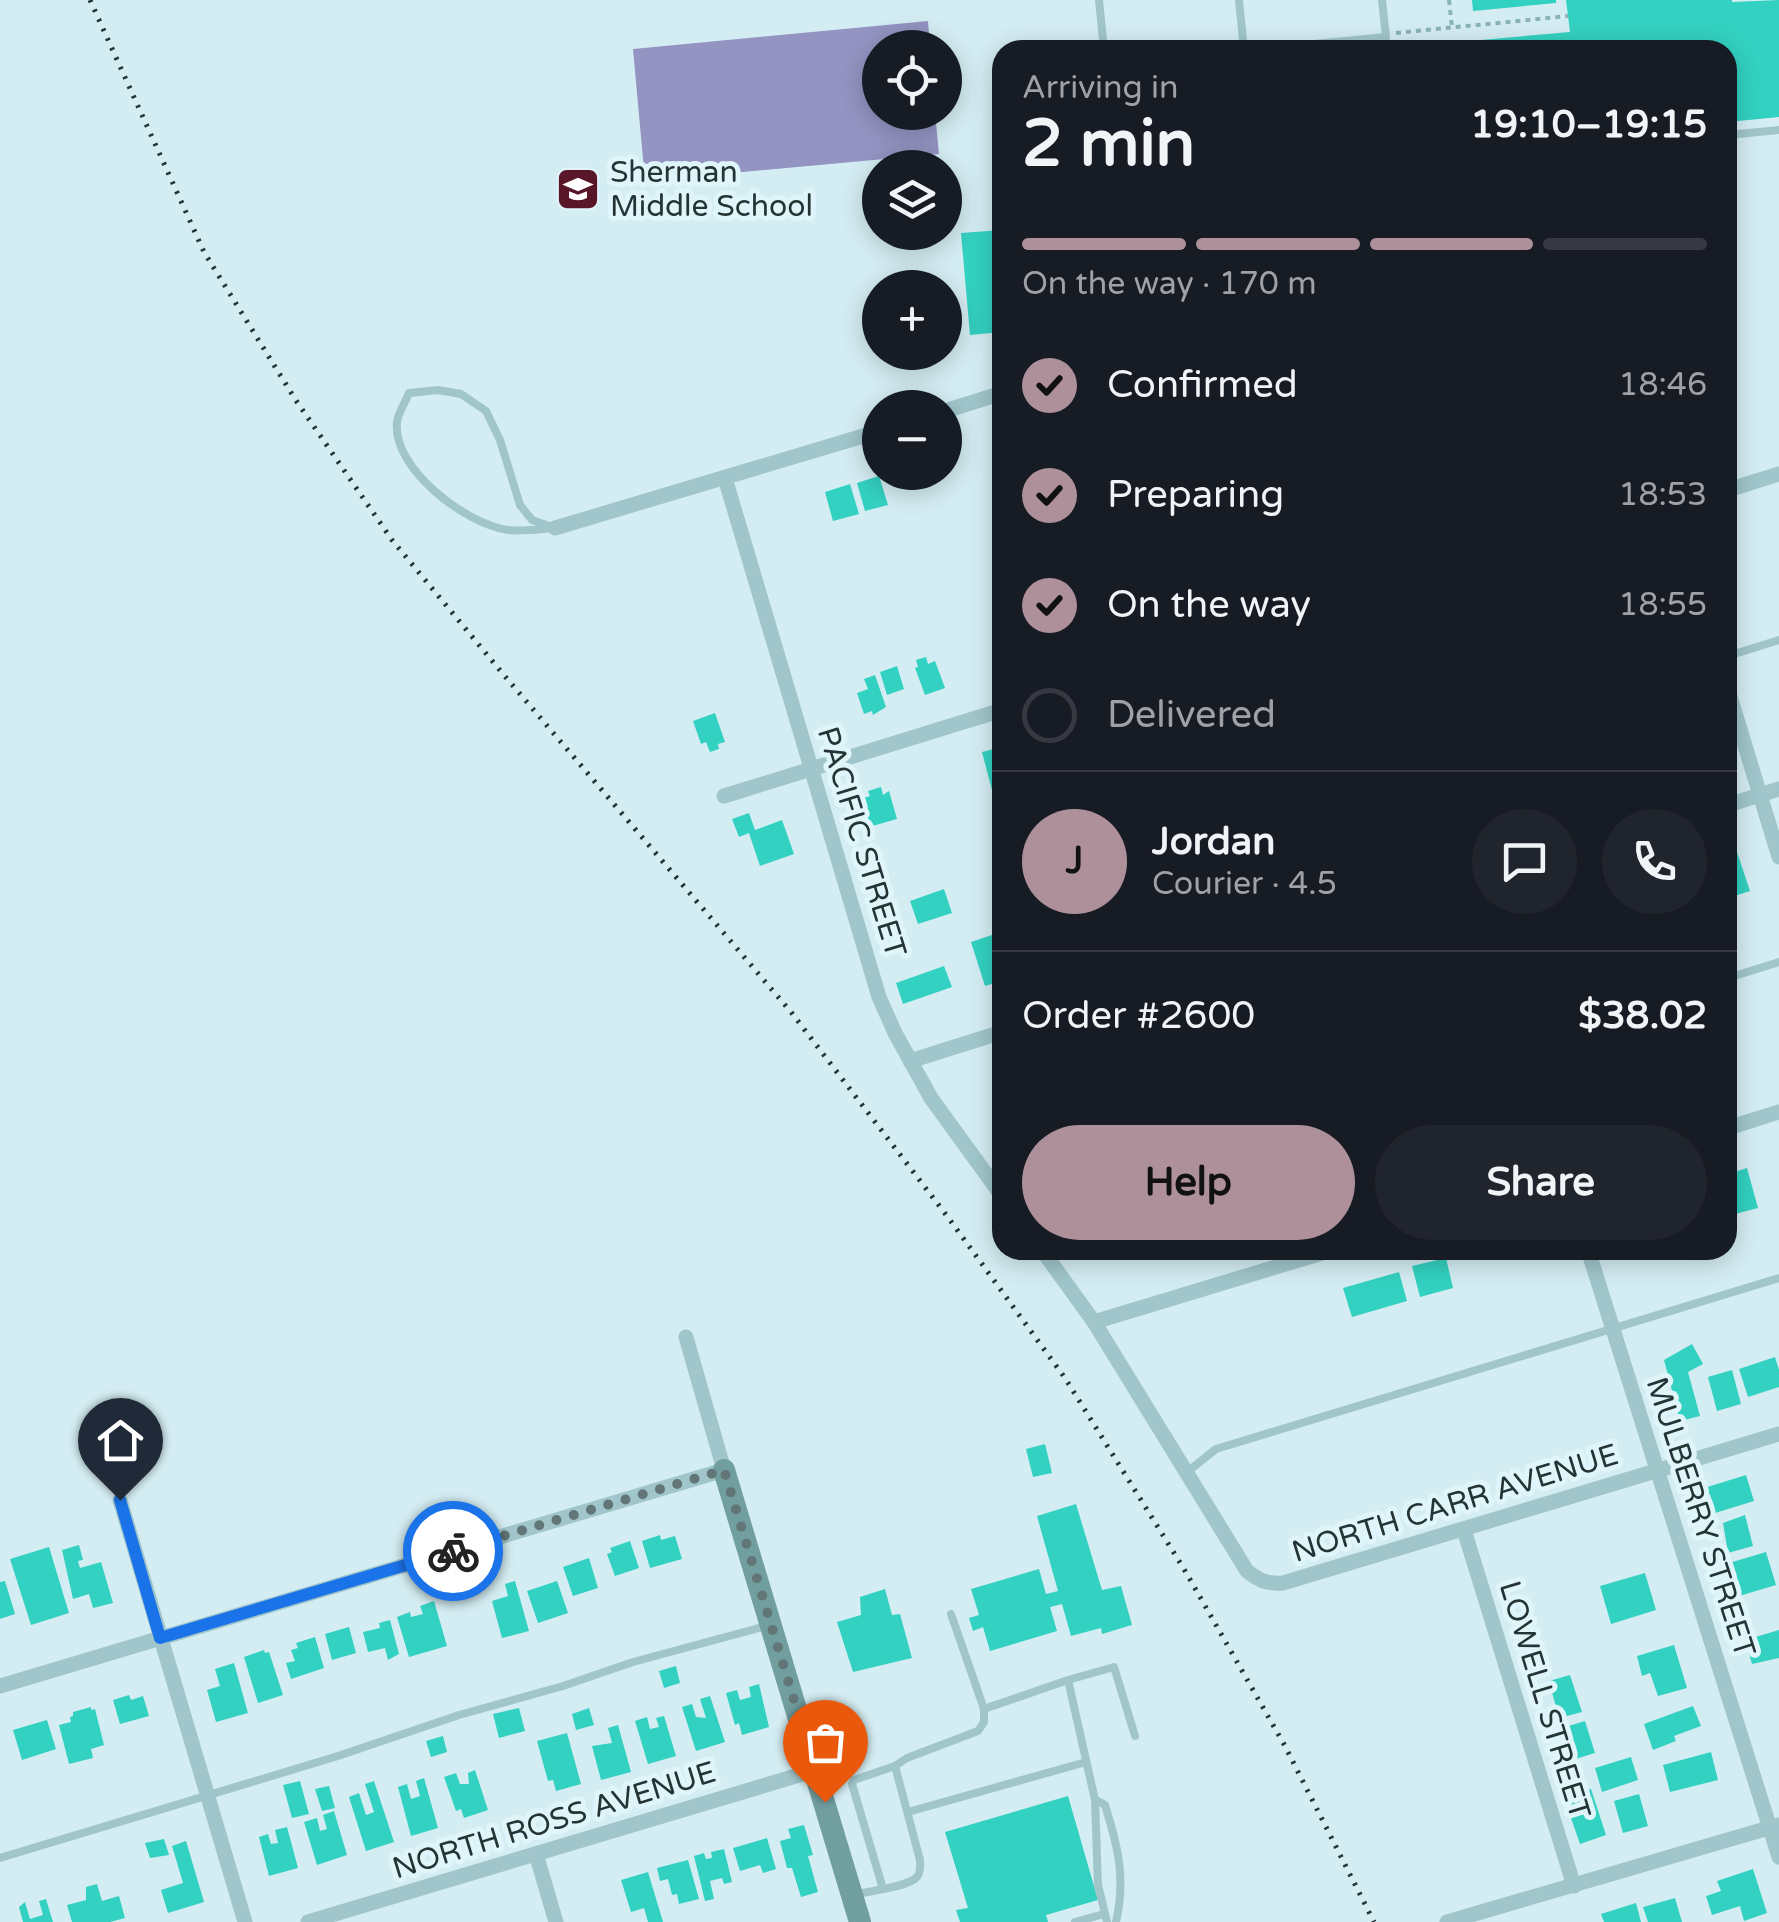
<!DOCTYPE html>
<meta charset="utf-8">
<style>
body{margin:0;font-family:"Varela Round",sans-serif;background:#20242c;color:#f1f3f6;height:100vh;display:flex;flex-direction:column;font-size:38px;white-space:nowrap}
*{box-sizing:border-box;margin:0}
p{font-size:32px;color:#9ea1a6}
.icon{flex:none;width:55px;height:55px;fill:none;stroke:currentColor;stroke-width:2;stroke-linecap:round;stroke-linejoin:round}
.map{position:relative;flex:1;overflow:hidden}
.panel{position:absolute;left:992px;top:40px;width:745px;height:1220px;display:flex;flex-direction:column;background:#171b24;border-radius:30px;box-shadow:0 5px 25px #0003}
.panel>*{flex:none}
.buttons{position:absolute;left:862px;top:30px;display:grid;gap:20px}
.buttons a{display:grid;place-items:center;width:100px;height:100px;border-radius:50%;background:#171b24;box-shadow:0 5px 25px #0003;font-size:50px}
.pin{position:absolute;display:grid;place-items:center;width:85px;height:85px;color:#fff;margin:-102px -42px;border-radius:50% 50% 50% 0;rotate:-45deg;box-shadow:0 0 10px #0007}
.pin .icon{rotate:45deg}
.courier{position:absolute;display:grid;place-items:center;width:100px;height:100px;margin:-50px;border:8px solid #1a73e8;border-radius:50%;background:#fff;color:#222;box-shadow:0 2px 12px #0007}
.head em{font-style:normal;font-weight:700}
.head div{display:flex;flex-direction:column-reverse}
.head{display:flex;align-items:center;justify-content:space-between;height:170px;padding:0 30px}
h1{font-size:65px;font-weight:700;line-height:75px}
.bar{display:grid;grid-template-columns:repeat(4,1fr);gap:15px 10px;align-content:center;height:120px;padding:0 30px}
.bar i{height:12px;border-radius:8px;background:#363941}
.bar .active{background:#ad909a}
.bar p{grid-column:span 4}
.line{display:flex;align-items:center;gap:25px;padding:0 30px;border-top:2px solid #363941}
.line div{flex:1}
.round{display:grid;place-items:center;flex:none;width:105px;height:105px;border-radius:52px;background:#20242c}
ol{padding:0 30px;list-style:none}
li{display:flex;align-items:center;gap:30px;height:110px}
li p{margin-inline-start:auto}
li .icon{padding:10px;border-radius:50%;background:#ad909a;color:#111;stroke-width:4}
li:last-child{color:#9ea1a6}
li i{width:55px;height:55px;border:5px solid #363941;border-radius:50%}
.cta{display:flex;gap:20px;margin-top:auto;padding:20px 30px}
.cta a{flex:1;height:115px;border-radius:60px;background:#ad909a;color:#111;font-size:40px;font-weight:700;line-height:115px;text-align:center}
.cta a+a{background:#20242c;color:#f1f3f6}
.map>svg:first-child{display:block}
</style>
<div class="map">
<svg width="1779" height="1922" viewBox="0 0 1779 1922">
<rect width="100%" height="100%" fill="#d4edf3"/>
<!-- green -->
<path fill="#9394c2" d="M928 21 930 47 880 48V112L935 113 939 154 645 181 633 49Z"/>
<!-- building -->
<g fill="#33d1c1">
<path d="M1472 0H1556V3L1473 11Z"/>
<path d="M1566 0H1732V2L1779 0V117L1728 122V50H1413V46L1570 32Z"/>
<path d="M1002 230V332L970 335 961 233Z"/>
<path d="M879 476 888 505 865 511 857 483Z"/>
<path d="M850 484 859 514 833 521 825 492Z"/>
<path d="M926 657 928 664 935 661 945 688 925 695 915 668 918 667 916 660Z"/>
<path d="M897 666 904 689 887 695 880 672Z"/>
<path d="M875 675 886 707 873 715 872 711 864 714 857 693 868 689 864 679Z"/>
<path d="M715 713 725 742 718 744 719 749 710 752 706 742 701 744 693 721Z"/>
<path d="M998 748 1002 765V791L993 794 982 752Z"/>
<path d="M881 787 883 795 889 791 897 819 869 827 861 799 870 796 868 791Z"/>
<path d="M749 813 755 830 782 820 794 854 760 866 749 833 739 837 732 819Z"/>
<path d="M1734 843 1750 891 1728 898V845Z"/>
<path d="M944 889 952 913 918 924 910 901Z"/>
<path d="M995 934 1002 959V981L985 986 971 942Z"/>
<path d="M944 966 952 987 903 1004 896 983Z"/>
<path d="M1747 1168 1758 1208 1735 1214 1728 1186V1174Z"/>
<path d="M1446 1258 1453 1288 1420 1297 1412 1266Z"/>
<path d="M1399 1272 1407 1301 1352 1317 1343 1288Z"/>
<path d="M1692 1344 1703 1364 1688 1372 1700 1416 1680 1421 1664 1360Z"/>
<path d="M1775 1357 1779 1370V1387L1748 1397 1739 1369Z"/>
<path d="M1732 1370 1741 1404 1717 1411 1708 1377Z"/>
<path d="M1045 1444 1052 1473 1033 1477 1026 1449Z"/>
<path d="M1746 1475 1754 1501 1715 1513 1710 1494 1706 1496 1710 1507 1707 1509 1701 1489Z"/>
<path d="M1076 1504 1102 1590 1121 1586 1132 1625 1102 1634 1101 1628 1071 1636 1062 1604 1050 1607 1057 1631 990 1651 983 1627 973 1631 969 1618 979 1615 971 1589 1039 1569 1046 1594 1058 1591 1037 1516Z"/>
<path d="M1745 1515 1753 1546 1728 1553 1723 1523Z"/>
<path d="M660 1535 661 1540 675 1536 682 1559 650 1568 642 1541Z"/>
<path d="M630 1541 639 1568 615 1576 607 1554 612 1552 610 1548Z"/>
<path d="M79 1545 83 1560 78 1561 80 1568 101 1562 113 1603 93 1608 89 1594 73 1599 62 1550Z"/>
<path d="M49 1547 69 1613 31 1625 10 1559Z"/>
<path d="M1766 1552 1776 1585 1739 1596 1729 1563Z"/>
<path d="M589 1558 598 1588 573 1596 563 1567Z"/>
<path d="M1645 1573 1656 1610 1611 1624 1600 1586Z"/>
<path d="M5 1581 15 1614 0 1619V1582Z"/>
<path d="M515 1581 529 1631 502 1638 492 1601 508 1596 505 1584Z"/>
<path d="M557 1581 568 1613 538 1623 527 1591Z"/>
<path d="M885 1589 892 1615 900 1614 912 1658 853 1672 837 1622 861 1615 860 1597Z"/>
<path d="M434 1601 447 1646 409 1657 397 1617 410 1612 411 1617 423 1614 420 1606Z"/>
<path d="M390 1620 399 1654 388 1660 385 1648 368 1652 363 1632 380 1628 379 1623Z"/>
<path d="M349 1627 356 1653 332 1660 325 1634Z"/>
<path d="M1779 1630V1658L1752 1664 1745 1640Z"/>
<path d="M315 1637 324 1668 291 1679 286 1663 295 1661 291 1650 298 1648 296 1643Z"/>
<path d="M1674 1645 1687 1688 1658 1696 1650 1673 1642 1676 1637 1656Z"/>
<path d="M264 1650 265 1653 269 1652 283 1695 258 1703 244 1657Z"/>
<path d="M234 1663 248 1713 216 1722 207 1690 220 1686 215 1669Z"/>
<path d="M676 1666 680 1683 664 1688 659 1671Z"/>
<path d="M1570 1675 1582 1712 1556 1719 1553 1708 1556 1707 1549 1681Z"/>
<path d="M759 1684 769 1727 742 1735 739 1723 735 1725 726 1693 737 1690 740 1700 751 1697 749 1687Z"/>
<path d="M129 1695 131 1700 143 1696 149 1716 120 1724 113 1700Z"/>
<path d="M710 1696 725 1742 696 1751 682 1707 692 1704 696 1717 706 1718 700 1699Z"/>
<path d="M1693 1706 1701 1726 1674 1736 1676 1741 1653 1750 1644 1724Z"/>
<path d="M91 1707V1710L95 1709 104 1745 91 1749 93 1758 69 1764 59 1725 71 1722 70 1717 73 1716V1712Z"/>
<path d="M519 1708 525 1731 499 1738 493 1714Z"/>
<path d="M589 1708 594 1725 576 1730 572 1714Z"/>
<path d="M664 1716 676 1756 648 1764 635 1721 647 1717 650 1729 659 1727 656 1718Z"/>
<path d="M47 1720 56 1749 22 1760 13 1730Z"/>
<path d="M1585 1721 1595 1753 1572 1760 1562 1728Z"/>
<path d="M618 1725 631 1772 601 1780 592 1746 612 1743 608 1728Z"/>
<path d="M567 1733 581 1784 556 1791 553 1780 548 1781 537 1741Z"/>
<path d="M443 1736 447 1752 431 1757 426 1741Z"/>
<path d="M1711 1752 1718 1780 1670 1792 1663 1765Z"/>
<path d="M1631 1757 1638 1780 1602 1792 1595 1768Z"/>
<path d="M475 1770 488 1810 464 1818 461 1809 456 1811 444 1777 456 1773 460 1784H469L468 1773Z"/>
<path d="M424 1778 438 1828 411 1836 398 1787 407 1784 411 1799 420 1796 416 1781Z"/>
<path d="M300 1781 309 1814 292 1818 283 1785Z"/>
<path d="M374 1781 394 1842 366 1851 349 1797 359 1793 366 1815 374 1812 365 1784Z"/>
<path d="M329 1786 335 1808 322 1811 315 1789Z"/>
<path d="M1591 1789 1606 1835 1580 1844 1564 1798Z"/>
<path d="M1639 1794 1648 1826 1623 1833 1614 1801Z"/>
<path d="M1068 1796 1098 1900 1046 1915 1048 1922H960L956 1910 968 1908 945 1832Z"/>
<path d="M334 1811 347 1855 317 1865 304 1822 317 1818 320 1831 327 1829 323 1815Z"/>
<path d="M804 1825 813 1855 808 1856 818 1892 801 1897 792 1868H787L780 1841 791 1838 788 1829Z"/>
<path d="M287 1827 298 1868 269 1876 259 1837 268 1834 271 1844 278 1843 275 1830Z"/>
<path d="M767 1838 776 1869 763 1873 760 1865 740 1871 733 1848Z"/>
<path d="M164 1839 169 1855 150 1858 145 1843Z"/>
<path d="M186 1841 204 1902 168 1913 161 1890 183 1883 172 1846Z"/>
<path d="M724 1849 732 1882 724 1884 722 1878 710 1881 714 1899 705 1901 694 1856 704 1853 706 1859 712 1858 711 1852Z"/>
<path d="M688 1860 699 1899 679 1904 677 1894 672 1895 668 1879 660 1881 657 1868Z"/>
<path d="M1753 1869 1767 1913 1744 1921 1740 1906 1712 1915 1706 1896 1721 1891 1717 1881Z"/>
<path d="M648 1872 663 1922H648L644 1908 631 1912 621 1880Z"/>
<path d="M97 1884 102 1901 119 1896 125 1918 110 1922H72L67 1905 86 1900V1887Z"/>
<path d="M1675 1898 1682 1922H1648L1643 1907Z"/>
<path d="M46 1899 53 1922H23L19 1907 25 1902 30 1919 43 1915 39 1901Z"/>
<path d="M1636 1903 1641 1922H1604L1601 1914Z"/>
</g>
<g fill="none" stroke-linecap="round" stroke-linejoin="round">
<!-- path -->
<g stroke="#8ab3b7" stroke-width="4" stroke-dasharray="5 5" stroke-linecap="butt">
<path d="M1449 0 1452 27"/>
<path d="M1396 33 1568 16"/>
</g>
<!-- lane -->
<g stroke="#a0c6cb" stroke-width="8">
<path d="M1099 0 1104 50"/>
<path d="M1239 0 1244 50"/>
<path d="M1252 50 1386 37 1382 0"/>
<path d="M1728 135 1779 130"/>
<path d="M438 390 461 394 486 411 500 440 520 505 532 520 555 528C540 529 523 532 508 530 466 524 392 469 397 422 398 413 406 401 409 393Z"/>
<path d="M1728 656 1779 640"/>
<path d="M1728 978 1779 962"/>
<path d="M1187 1472 1216 1449 1779 1278"/>
<path d="M1068 1680 1114 1667 1135 1736"/>
<path d="M984 1709 1068 1680 1095 1800 1098 1885 1107 1922"/>
<path d="M1096 1800 1105 1805C1118 1847 1126 1878 1116 1922"/>
<path d="M908 1812 1086 1762"/>
<path d="M0 1858 338 1756 459 1715 563 1686 633 1662 766 1626"/>
<path d="M883 1889 852 1784 854 1780 895 1766"/>
<path d="M857 1894C870 1891 908 1887 917 1877 921 1873 920 1865 920 1860L895 1766 907 1758 978 1731 984 1722V1709L951 1614"/>
<path d="M1075 1922 1104 1914"/>
</g>
<!-- street -->
<g stroke="#a0c6cb" stroke-width="15">
<path d="M945 411 1002 393"/>
<path d="M725 478 879 997 895 1033 931 1098 1002 1196"/>
<path d="M1728 490 1779 474"/>
<path d="M555 528 880 431"/>
<path d="M1728 690 1779 857"/>
<path d="M724 796 1002 710"/>
<path d="M1728 805 1779 789"/>
<path d="M910 1061 1002 1032"/>
<path d="M1728 1128 1779 1112"/>
<path d="M1042 1250 1094 1322 1247 1571C1260 1581 1267 1584 1283 1583L1779 1434"/>
<path d="M1588 1250 1779 1857"/>
<path d="M1094 1322 1332 1250"/>
<path d="M120 1500 245 1922"/>
<path d="M1464 1530 1574 1886"/>
<path d="M0 1686 724 1470 686 1337"/>
<path d="M536 1854 556 1922"/>
<path d="M308 1922 816 1770"/>
<path d="M1447 1922 1779 1825"/>
</g>
<!-- secondary -->
<path stroke="#719e9f" stroke-width="22" d="M724 1470 860 1922"/>
<!-- rail -->
<path stroke="#243434" stroke-width="5" stroke-dasharray="2.5 8" stroke-linecap="butt" d="M90 0 204 252 295 399 392 540 503 674 791 1012 947 1216 1065 1378 1184 1569 1285 1746 1374 1922"/>
</g>
<g fill="none" stroke-linecap="round" stroke-linejoin="round">
<!-- done -->
<path stroke="#627577" stroke-width="10" stroke-dasharray="0 18" d="M453 1551 724 1470 825 1802"/>
<!-- route -->
<path stroke="#1a73e8" stroke-width="12" d="M120 1500 160 1638 453 1551"/>
</g>
<!-- icons -->
<defs>
<g id="school-square" transform="scale(2.25)"><rect x="-9" y="-9" width="18" height="18" rx="4" fill="#591629" stroke="#e0f5fa"/><path d="M0-5L7-2L0 1L-7-2ZM-4 1L0 2.5L4 1V4Q0 6-4 4Z" fill="#fff"/></g>
</defs>
<g fill-rule="evenodd">
<use href="#school-square" x="578" y="189"/>
</g>
<g text-anchor="middle" stroke-width="10" stroke-linejoin="round" paint-order="stroke">
<!-- poi labels -->
<g font-size="30" fill="#243434" stroke="#e0f5fa" text-anchor="start">
<text x="610" y="182">Sherman<tspan x="610" dy="34">Middle School</tspan></text>
</g>
<!-- street labels -->
<g font-size="30" fill="#243434" stroke="#e0f5fa">
<text transform="translate(862 842) rotate(73)" y="10">PACIFIC STREET</text>
<text transform="translate(1455 1503) rotate(-17)" y="10">NORTH CARR AVENUE</text>
<text transform="translate(1701 1517) rotate(72)" y="10">MULBERRY STREET</text>
<text transform="translate(1545 1700) rotate(73)" y="10">LOWELL STREET</text>
<text transform="translate(554 1820) rotate(-17)" y="10">NORTH ROSS AVENUE</text>
</g>
</g>
</svg>
<div class="buttons">
<a><svg class="icon" aria-label="locate" viewBox="0 0 24 24"><circle cx="12" cy="12" r="6"/><path d="M12 2v4M12 18v4M2 12h4M18 12h4"/></svg></a>
<a><svg class="icon" aria-label="layers" viewBox="0 0 24 24"><path d="M12 4l9 5-9 5-9-5zM3 14l9 5 9-5"/></svg></a>
<a>+</a>
<a>−</a>
</div>
<div class="pin" style="left:825px;top:1802px;background:#ea580c"><svg class="icon" aria-label="bag" viewBox="0 0 24 24"><path d="M5 8h14l-1 12H6zM9 8a3 3 0 0 1 6 0"/></svg></div>
<div class="pin" style="left:120px;top:1500px;background:#1f2937"><svg class="icon" aria-label="home" viewBox="0 0 24 24"><path d="M3 11l9-7 9 7M6 9v11h12V9"/></svg></div>
<div class="courier" style="left:453px;top:1551px"><svg class="icon" aria-label="bike" viewBox="0 0 24 24"><circle cx="6" cy="16" r="4"/><circle cx="18" cy="16" r="4"/><path d="M6 16l4-8h5l3 8M10 8l3 8H6M13 5h3"/></svg></div>
<section class="panel">
<div class="head"><div><h1>2 min</h1><p>Arriving in</p></div><em>19:10–19:15</em></div>
<div class="bar"><i class="active"></i><i class="active"></i><i class="active"></i><i></i><p>On the way · 170 m</p></div>
<ol>
<li><svg class="icon" aria-label="check" viewBox="0 0 24 24"><path d="M5 12l5 5 9-10"/></svg>Confirmed<p>18:46</p></li>
<li><svg class="icon" aria-label="check" viewBox="0 0 24 24"><path d="M5 12l5 5 9-10"/></svg>Preparing<p>18:53</p></li>
<li><svg class="icon" aria-label="check" viewBox="0 0 24 24"><path d="M5 12l5 5 9-10"/></svg>On the way<p>18:55</p></li>
<li><i></i>Delivered</li>
</ol>
<div class="line" style="height:180px"><b class="round" style="background:#ad909a;color:#111">J</b><div><b>Jordan</b><p>Courier · 4.5</p></div><a class="round"><svg class="icon" aria-label="chat" viewBox="0 0 24 24"><path d="M4 5h16v11H9l-5 4z"/></svg></a><a class="round"><svg class="icon" aria-label="phone" viewBox="0 0 24 24"><path d="M5 4h4l2 5-3 2q2 4 5 5l2-3 5 2v4C11 20 4 13 5 4z"/></svg></a></div>
<div class="line" style="height:130px"><div>Order #2600</div><b>$38.02</b></div>
<div class="cta"><a>Help</a><a>Share</a></div>
</section>
</div>
